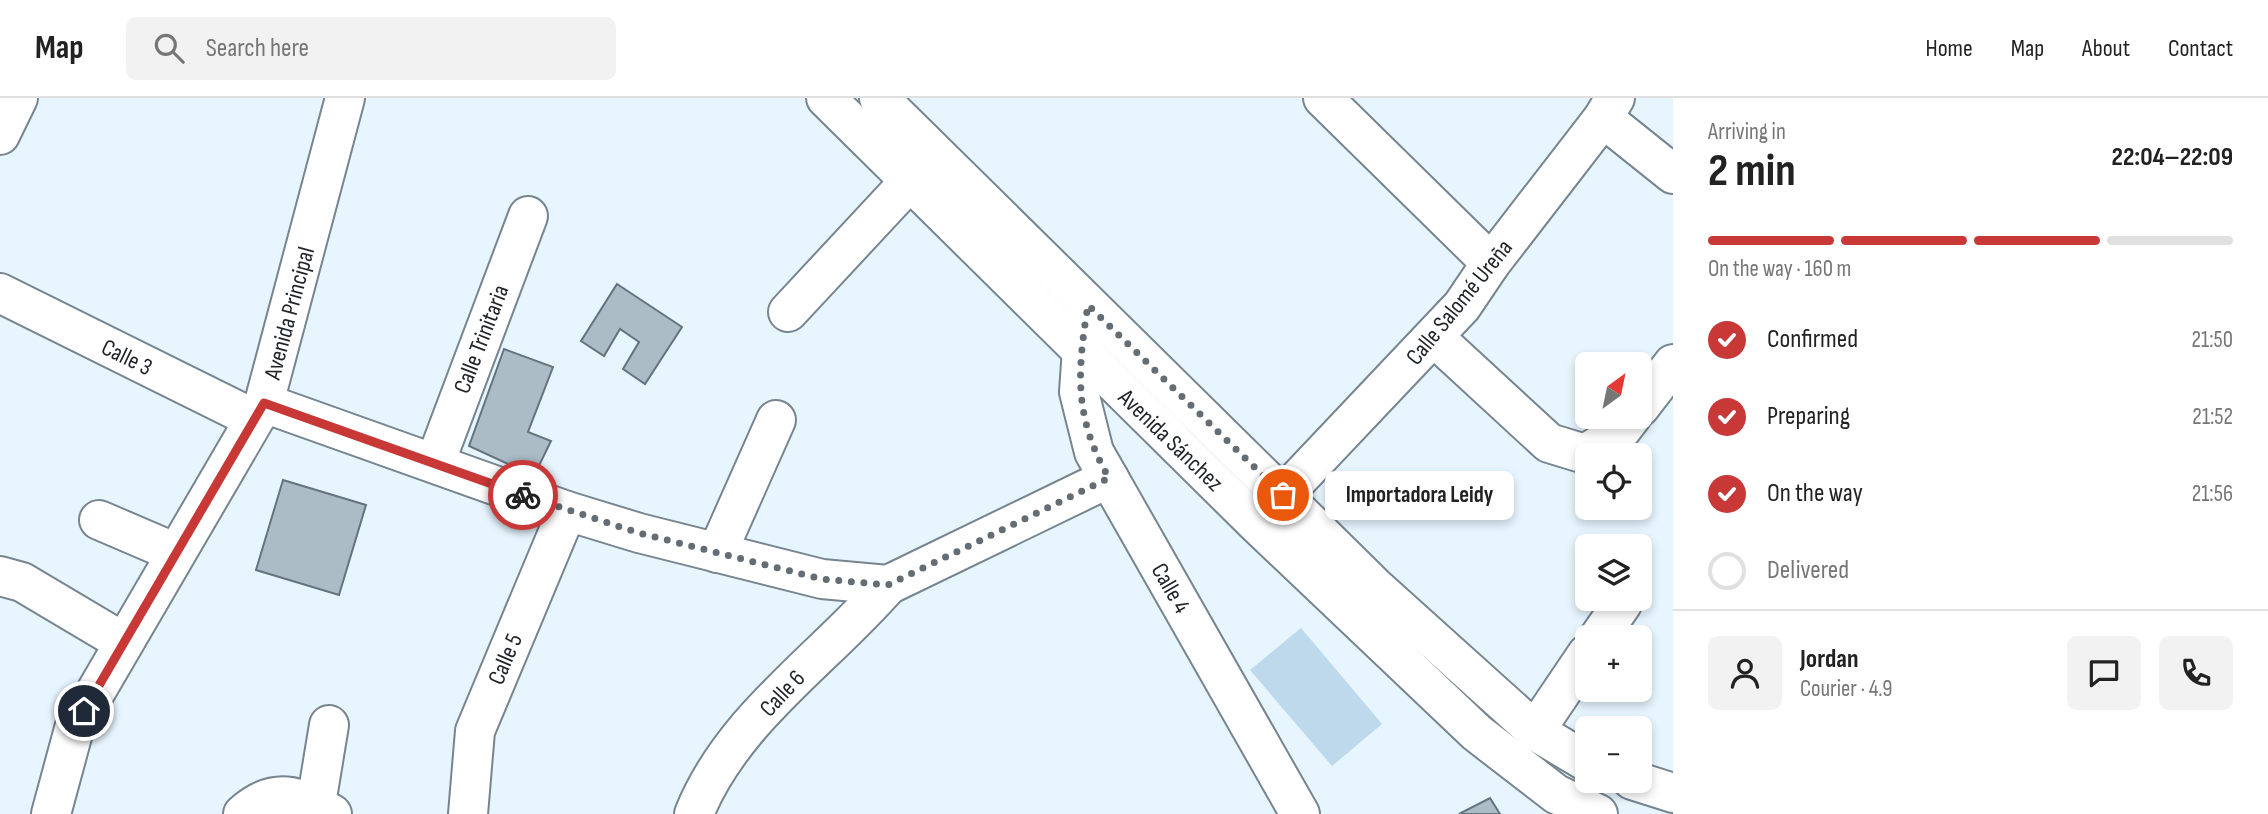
<!DOCTYPE html>
<meta charset="utf-8">
<style>
body{margin:0;font-family:"Sofia Sans Condensed",sans-serif;background:#f2f2f2;color:#222;height:100vh;display:flex;flex-direction:column;font-size:26px;white-space:nowrap}
*{box-sizing:border-box;margin:0}
p{font-size:23px;color:#767676}
.icon{flex:none;width:38px;height:38px;fill:none;stroke:currentColor;stroke-width:2;stroke-linecap:round;stroke-linejoin:round}
.map{position:relative;flex:1;overflow:hidden}
.drawer{display:flex;flex-direction:column;background:#fff;width:595px}
.drawer>*{flex:none}
.needle{width:46px;rotate:33deg}
.tools{position:absolute;left:1575px;top:254px;display:grid;gap:14px}
.tools a{display:grid;place-items:center;width:77px;height:77px;border-radius:10px;background:#fff;box-shadow:0 4px 10px #0003;font-size:35px}
.pin{position:absolute;display:grid;place-items:center;width:60px;height:60px;color:#fff;margin:-30px;border:4px solid #fff;border-radius:50%;box-shadow:0 2px 7px #0007}
.courier{position:absolute;display:grid;place-items:center;width:70px;height:70px;margin:-35px;border:5px solid #c73837;border-radius:50%;background:#fff;color:#222;box-shadow:0 2px 9px #0007}
.bubble{position:absolute;height:49px;border-radius:10px;background:#fff;box-shadow:0 4px 10px #0003;font-size:23px;font-weight:700;line-height:49px;text-align:center}
.overview em{font-style:normal;font-weight:700}
.overview div{display:flex;flex-direction:column-reverse}
.overview{display:flex;align-items:center;justify-content:space-between;height:119px;padding:0 35px}
h1{font-size:46px;font-weight:700;line-height:52px}
.bar{display:grid;grid-template-columns:repeat(4,1fr);gap:10px 7px;align-content:center;height:84px;padding:0 35px}
.bar i{height:9px;border-radius:5px;background:#e0e0e0}
.bar .on{background:#c73837}
.bar p{grid-column:span 4}
.line{display:flex;align-items:center;gap:18px;padding:0 35px;border-top:2px solid #e0e0e0}
.line div{flex:1}
.round{display:grid;place-items:center;flex:none;width:74px;height:74px;border-radius:10px;background:#f2f2f2}
ol{padding:0 35px;list-style:none}
li{display:flex;align-items:center;gap:21px;height:77px}
li p{margin-inline-start:auto}
li .icon{padding:7px;border-radius:50%;background:#c73837;color:#fff;stroke-width:4}
li:last-child{color:#767676}
li i{width:38px;height:38px;border:4px solid #e0e0e0;border-radius:50%}
header{display:flex;align-items:center;gap:42px;box-sizing:border-box;height:98px;padding:0 35px;background:#fff;border-bottom:2px solid #e0e0e0}
header strong{font-size:33px}
nav{display:flex;gap:38px;margin-inline-start:auto;font-size:24px}
.search{width:490px;height:63px;background:#f2f2f2;display:flex;align-items:center;gap:18px;box-sizing:border-box;padding:0 24px;border-radius:10px;color:#767676;font-size:26px}
main{display:flex;flex:1;min-height:0}
.map>svg:first-child{display:block}
</style>
<header>
<strong>Map</strong>
<div class="search"><svg class="icon" aria-label="search" viewBox="0 0 24 24"><circle cx="10" cy="10" r="6"/><path d="M15 15l6 6"/></svg>Search here</div>
<nav><a>Home</a><a>Map</a><a>About</a><a>Contact</a></nav>
</header>
<main>
<div class="map">
<svg width="1673" height="716" viewBox="0 0 1673 716">
<rect width="100%" height="100%" fill="#e7f5fe"/>
<!-- green -->
<path fill="#bdd9eb" d="M1301 530 1382 626 1332 668 1250 572Z"/>
<!-- building -->
<g fill="#abbcc7" stroke="#64747e" stroke-width="2">
<path d="M617 186 682 229 645 286 623 271 639 244 620 231 604 258 581 243Z"/>
<path d="M504 251 553 269 528 334 551 343 534 378 469 348Z"/>
<path d="M283 382 366 407 339 497 256 472Z"/>
<path d="M1490 700 1500 716H1459Z"/>
</g>
<g fill="none" stroke-linecap="round" stroke-linejoin="round">
<!-- minor casing -->
<g stroke="#768590" stroke-width="42">
<g id="minor">
<path d="M826 0 1256 425 1477 635 1556 696 1598 716"/>
<path d="M879 0 1374 488 1535 633 1587 664"/>
<path d="M1323 0 1491 165"/>
<path d="M1603 20 1673 76"/>
<path d="M0 37 18 0"/>
<path d="M0 195 254 321"/>
<path d="M788 214 910 83"/>
<path d="M1083 236 1079 294 1094 354 1300 716"/>
<path d="M1435 240 1549 345 1585 356 1619 335 1632 318"/>
<path d="M264 305 567 413 639 435 822 481 888 487 1109 380"/>
<path d="M1640 309 1673 266"/>
<path d="M435 365 528 118"/>
<path d="M1266 415 1462 208 1491 165 1603 20 1615 0"/>
<path d="M99 422 176 455"/>
<path d="M717 455 776 322"/>
<path d="M0 478 22 484 123 544"/>
<path d="M1599 539 1622 506"/>
<path d="M1535 633 1587 556"/>
<path d="M1632 682 1673 695"/>
<path d="M316 706 329 627"/>
<path d="M51 716 74 631 264 305 345 0"/>
<path d="M243 716C274 688 299 697 332 716"/>
<path d="M468 716 475 633 567 413"/>
<path d="M694 716C732 621 823 562 888 487"/>
</g>
</g>
<!-- minor -->
<use href="#minor" stroke="#fff" stroke-width="38"/>
</g>
<g fill="none" stroke-linecap="round" stroke-linejoin="round">
<!-- done -->
<path stroke="#646d73" stroke-width="7" stroke-dasharray="0 12.6" d="M523 397 639 435 770 468 822 481 888 487 1109 380C1074 320 1077 274 1088 207L1283 397"/>
<!-- route -->
<path stroke="#c73837" stroke-width="9" d="M84 613 264 305 523 397"/>
</g>
<g text-anchor="middle" stroke-width="5" stroke-linejoin="round" paint-order="stroke">
<!-- street labels -->
<g font-size="24" fill="#1e2428" stroke="#fff">
<text transform="translate(1459 204) rotate(-51)" y="8">Calle Salomé Ureña</text>
<text transform="translate(289 215) rotate(-75)" y="8">Avenida Principal</text>
<text transform="translate(481 241) rotate(-69)" y="8">Calle Trinitaria</text>
<text transform="translate(127 259) rotate(26)" y="8">Calle 3</text>
<text transform="translate(1171 342) rotate(44)" y="8">Avenida Sánchez</text>
<text transform="translate(1171 490) rotate(60)" y="8">Calle 4</text>
<text transform="translate(505 561) rotate(-67)" y="8">Calle 5</text>
<text transform="translate(782 595) rotate(-47)" y="8">Calle 6</text>
</g>
</g>
</svg>
<div class="tools">
<a><svg class="needle" viewBox="-14 -14 28 28"><path d="M0-13l5 13h-10z" fill="#e53935"/><path d="M0 13l5-13h-10z" fill="#767676"/></svg></a>
<a><svg class="icon" aria-label="locate" viewBox="0 0 24 24"><circle cx="12" cy="12" r="6"/><path d="M12 2v4M12 18v4M2 12h4M18 12h4"/></svg></a>
<a><svg class="icon" aria-label="layers" viewBox="0 0 24 24"><path d="M12 4l9 5-9 5-9-5zM3 14l9 5 9-5"/></svg></a>
<a>+</a>
<a>−</a>
</div>
<div class="pin" style="left:1283px;top:397px;background:#ea580c"><svg class="icon" aria-label="bag" viewBox="0 0 24 24"><path d="M5 8h14l-1 12H6zM9 8a3 3 0 0 1 6 0"/></svg></div>
<div class="pin" style="left:84px;top:613px;background:#1f2937"><svg class="icon" aria-label="home" viewBox="0 0 24 24"><path d="M3 11l9-7 9 7M6 9v11h12V9"/></svg></div>
<div class="courier" style="left:523px;top:397px"><svg class="icon" aria-label="bike" viewBox="0 0 24 24"><circle cx="6" cy="16" r="4"/><circle cx="18" cy="16" r="4"/><path d="M6 16l4-8h5l3 8M10 8l3 8H6M13 5h3"/></svg></div>
<div class="bubble" style="left:1325px;top:373px;width:189px">Importadora Leidy</div>
</div>
<section class="drawer">
<div class="overview"><div><h1>2 min</h1><p>Arriving in</p></div><em>22:04–22:09</em></div>
<div class="bar"><i class="on"></i><i class="on"></i><i class="on"></i><i></i><p>On the way · 160 m</p></div>
<ol>
<li><svg class="icon" aria-label="check" viewBox="0 0 24 24"><path d="M5 12l5 5 9-10"/></svg>Confirmed<p>21:50</p></li>
<li><svg class="icon" aria-label="check" viewBox="0 0 24 24"><path d="M5 12l5 5 9-10"/></svg>Preparing<p>21:52</p></li>
<li><svg class="icon" aria-label="check" viewBox="0 0 24 24"><path d="M5 12l5 5 9-10"/></svg>On the way<p>21:56</p></li>
<li><i></i>Delivered</li>
</ol>
<div class="line" style="height:126px"><a class="round"><svg class="icon" aria-label="person" viewBox="0 0 24 24"><circle cx="12" cy="8" r="4"/><path d="M4 21q1-7 8-7t8 7"/></svg></a><div><b>Jordan</b><p>Courier · 4.9</p></div><a class="round"><svg class="icon" aria-label="chat" viewBox="0 0 24 24"><path d="M4 5h16v11H9l-5 4z"/></svg></a><a class="round"><svg class="icon" aria-label="phone" viewBox="0 0 24 24"><path d="M5 4h4l2 5-3 2q2 4 5 5l2-3 5 2v4C11 20 4 13 5 4z"/></svg></a></div>
</section>
</main>
